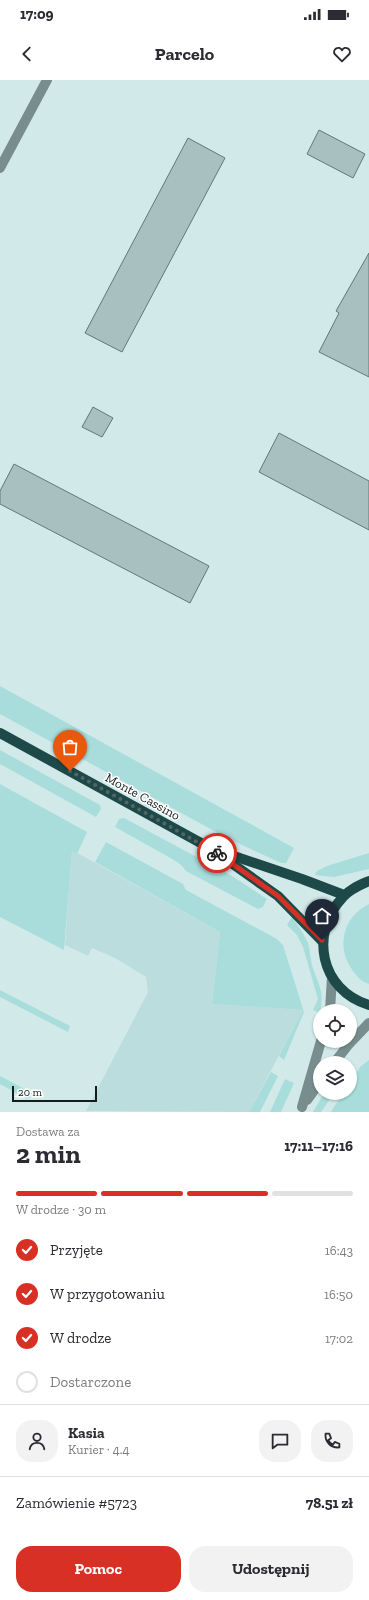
<!DOCTYPE html>
<html lang="pl">
<meta charset="utf-8">
<style>
body{margin:0;font-family:"Zilla Slab",serif;background:#f2f2f3;color:#2b2b33;height:100vh;display:flex;flex-direction:column;font-size:15px;white-space:nowrap}
*{box-sizing:border-box;margin:0}
p{font-size:13px;color:#7c7c81}
.icon{flex:none;width:22px;height:22px;fill:none;stroke:currentColor;stroke-width:2;stroke-linecap:round;stroke-linejoin:round}
.map{position:relative;height:1032px;overflow:hidden}
.side{display:flex;flex-direction:column;background:#fff;flex:1}
.side>*{flex:none}
.tools{position:absolute;left:313px;top:924px;display:grid;gap:8px}
.tools a{display:grid;place-items:center;width:44px;height:44px;border-radius:50%;background:#fff;box-shadow:0 1px 3px #0004;font-size:20px}
.scale{position:absolute;left:12px;bottom:10px;width:85px;box-sizing:border-box;padding-left:4px;border:2px solid #131d1c;border-top:0;font-size:11px;line-height:14px;white-space:nowrap;color:#131d1c;-webkit-text-stroke:3px #fff;paint-order:stroke}
.pin{position:absolute;display:grid;place-items:center;width:34px;height:34px;color:#fff;margin:-41px -17px;border-radius:50% 50% 50% 0;rotate:-45deg;box-shadow:0 0 4px #0007}
.pin .icon{rotate:45deg}
.courier{position:absolute;display:grid;place-items:center;width:40px;height:40px;margin:-20px;border:3px solid #d93025;border-radius:50%;background:#fff;color:#222;box-shadow:0 1px 5px #0007}
.headline em{font-style:normal;font-weight:800}
.headline div{display:flex;flex-direction:column-reverse}
.headline{display:flex;align-items:center;justify-content:space-between;height:68px;padding:0 16px}
h1{font-size:26px;font-weight:800;line-height:30px}
.bar{display:grid;grid-template-columns:repeat(4,1fr);gap:6px 4px;align-content:center;height:48px;padding:0 16px}
.bar i{height:5px;border-radius:3px;background:#e1e1e2}
.bar .current{background:#d93025}
.bar p{grid-column:span 4}
.line{display:flex;align-items:center;gap:10px;padding:0 16px;border-top:1px solid #e1e1e2}
.line div{flex:1}
.round{display:grid;place-items:center;flex:none;width:42px;height:42px;border-radius:16px;background:#f2f2f3}
ol{padding:0 16px;list-style:none}
li{display:flex;align-items:center;gap:12px;height:44px}
li p{margin-inline-start:auto}
li .icon{padding:4px;border-radius:50%;background:#d93025;color:#fff;stroke-width:4}
li:last-child{color:#7c7c81}
li i{width:22px;height:22px;border:2px solid #e1e1e2;border-radius:50%}
.action{display:flex;gap:8px;margin-top:auto;padding:8px 16px}
.action a{flex:1;height:46px;border-radius:16px;background:#d93025;color:#fff;font-size:16px;font-weight:800;line-height:46px;text-align:center}
.action a+a{background:#f2f2f3;color:#2b2b33}
.status{display:flex;justify-content:space-between;align-items:center;height:28px;padding:0 20px;background:#fff;direction:ltr}
.status svg{height:11px;fill:currentColor}
header{display:flex;justify-content:space-between;align-items:center;height:52px;padding:0 16px;background:#fff;font-size:18px;font-weight:800}
.map>svg:first-child{display:block}
</style>
<div class="status"><b>17:09</b><svg viewBox="0 0 49 12"><path d="M0 12V9h3v3zM5 12V6h3v6zM10 12V3h3v9zM15 12V0h3v12zM26 1h20v11H26zM47 4h2v5h-2z"/></svg></div>
<header><svg class="icon" aria-label="back" viewBox="0 0 24 24"><path d="M15 5l-7 7 7 7"/></svg>Parcelo<svg class="icon" aria-label="heart" viewBox="0 0 24 24"><path d="M12 20l-8-8c-3-5 5-10 8-4 3-6 11-1 8 4z"/></svg></header>
<div class="map">
<svg width="369" height="1032" viewBox="0 0 369 1032">
<rect width="100%" height="100%" fill="#d1eae9"/>
<!-- built -->
<path fill="#bcdddd" d="M72 770 220 852 212 924 303 930 249 1032 86 1031 148 912 146 897 115 878 92 868 88 876 65 865Z"/>
<!-- green -->
<g fill="#a8dddc">
<path d="M0 606 294 768 286 783H281L229 759 0 634Z"/>
<path d="M0 670 100 725 101 729 96 737 0 684Z"/>
<path d="M0 704 87 752 77 774 72 771 64 870 0 837Z"/>
<path d="M124 738 232 796 267 819 263 827 258 829 186 791 181 785 174 780 115 747 119 739Z"/>
<path d="M106 762 183 804 186 810 277 859 283 865 304 932 284 980 279 976 303 930 212 924 220 852 95 782Z"/>
<path d="M369 773V789L334 797 315 795 317 791 327 786Z"/>
<path d="M369 824V904C362 902 355 895 351 888 336 865 344 836 369 824Z"/>
<path d="M292 837C298 845 304 854 308 863 310 870 310 878 312 885 318 906 325 909 320 933L313 930 318 919 303 867 297 855 287 845Z"/>
<path d="M0 910 70 946 68 952 0 917Z"/>
<path d="M369 980V1032H331L343 1013H350V1003L360 987Z"/>
<path d="M271 992 278 996 260 1032H249Z"/>
<path d="M0 996 34 1014 27 1019 0 1004Z"/>
<path d="M285 999 294 1003 281 1032H270Z"/>
<path d="M324 1013H334L321 1032H313Z"/>
</g>
<!-- building -->
<g fill="#a8c0c0" stroke="#627878">
<path d="M319 50 365 74 353 98 307 74Z"/>
<path d="M188 58 225 78 122 272 85 253Z"/>
<path d="M369 173V297L319 272 339 233 336 231Z"/>
<path d="M93 327 113 338 102 357 82 347Z"/>
<path d="M279 353 369 401V450L259 392Z"/>
<path d="M14 384 209 486 190 523 0 424V411Z"/>
</g>
<g fill="none" stroke-linecap="round" stroke-linejoin="round">
<!-- minor -->
<g stroke="#788e8e" stroke-width="10">
<path d="M0 88 47 0"/>
<path d="M330 931 332 897"/>
<path d="M334 983 349 964 369 943"/>
<path d="M307 1020 320 1002"/>
<path d="M302 1027 321 961"/>
</g>
<!-- major -->
<g stroke="#1d4949" stroke-width="10">
<path d="M0 653 210 768 278 816 322 861"/>
<path d="M219 771 302 799 344 815"/>
<path d="M369 801C360 805 350 809 343 817 309 853 320 910 369 925"/>
</g>
</g>
<g fill="none" stroke-linecap="round" stroke-linejoin="round">
<!-- done -->
<path stroke="#566564" stroke-width="4" stroke-dasharray="0 7.2" d="M70 691 217 773"/>
<!-- route -->
<path stroke="#d93025" stroke-width="5" d="M217 773 278 816 322 860"/>
</g>
<g text-anchor="middle" stroke-width="3" stroke-linejoin="round" paint-order="stroke">
<!-- street labels -->
<g font-size="13" fill="#131d1c" stroke="#fff">
<text transform="translate(143 716) rotate(29)" y="5">Monte Cassino</text>
</g>
</g>
</svg>
<div class="tools">
<a><svg class="icon" aria-label="locate" viewBox="0 0 24 24"><circle cx="12" cy="12" r="6"/><path d="M12 2v4M12 18v4M2 12h4M18 12h4"/></svg></a>
<a><svg class="icon" aria-label="layers" viewBox="0 0 24 24"><path d="M12 4l9 5-9 5-9-5zM3 14l9 5 9-5"/></svg></a>
</div>
<div class="scale">20 m</div>
<div class="pin" style="left:70px;top:691px;background:#ea580c"><svg class="icon" aria-label="bag" viewBox="0 0 24 24"><path d="M5 8h14l-1 12H6zM9 8a3 3 0 0 1 6 0"/></svg></div>
<div class="pin" style="left:322px;top:860px;background:#1f2937"><svg class="icon" aria-label="home" viewBox="0 0 24 24"><path d="M3 11l9-7 9 7M6 9v11h12V9"/></svg></div>
<div class="courier" style="left:217px;top:773px"><svg class="icon" aria-label="bike" viewBox="0 0 24 24"><circle cx="6" cy="16" r="4"/><circle cx="18" cy="16" r="4"/><path d="M6 16l4-8h5l3 8M10 8l3 8H6M13 5h3"/></svg></div>
</div>
<section class="side">
<div class="headline"><div><h1>2 min</h1><p>Dostawa za</p></div><em>17:11–17:16</em></div>
<div class="bar"><i class="current"></i><i class="current"></i><i class="current"></i><i></i><p>W drodze · 30 m</p></div>
<ol>
<li><svg class="icon" aria-label="check" viewBox="0 0 24 24"><path d="M5 12l5 5 9-10"/></svg>Przyjęte<p>16:43</p></li>
<li><svg class="icon" aria-label="check" viewBox="0 0 24 24"><path d="M5 12l5 5 9-10"/></svg>W przygotowaniu<p>16:50</p></li>
<li><svg class="icon" aria-label="check" viewBox="0 0 24 24"><path d="M5 12l5 5 9-10"/></svg>W drodze<p>17:02</p></li>
<li><i></i>Dostarczone</li>
</ol>
<div class="line" style="height:72px"><a class="round"><svg class="icon" aria-label="person" viewBox="0 0 24 24"><circle cx="12" cy="8" r="4"/><path d="M4 21q1-7 8-7t8 7"/></svg></a><div><b>Kasia</b><p>Kurier · 4.4</p></div><a class="round"><svg class="icon" aria-label="chat" viewBox="0 0 24 24"><path d="M4 5h16v11H9l-5 4z"/></svg></a><a class="round"><svg class="icon" aria-label="phone" viewBox="0 0 24 24"><path d="M5 4h4l2 5-3 2q2 4 5 5l2-3 5 2v4C11 20 4 13 5 4z"/></svg></a></div>
<div class="line" style="height:52px"><div>Zamówienie #5723</div><b>78.51 zł</b></div>
<div class="action"><a>Pomoc</a><a>Udostępnij</a></div>
</section>
